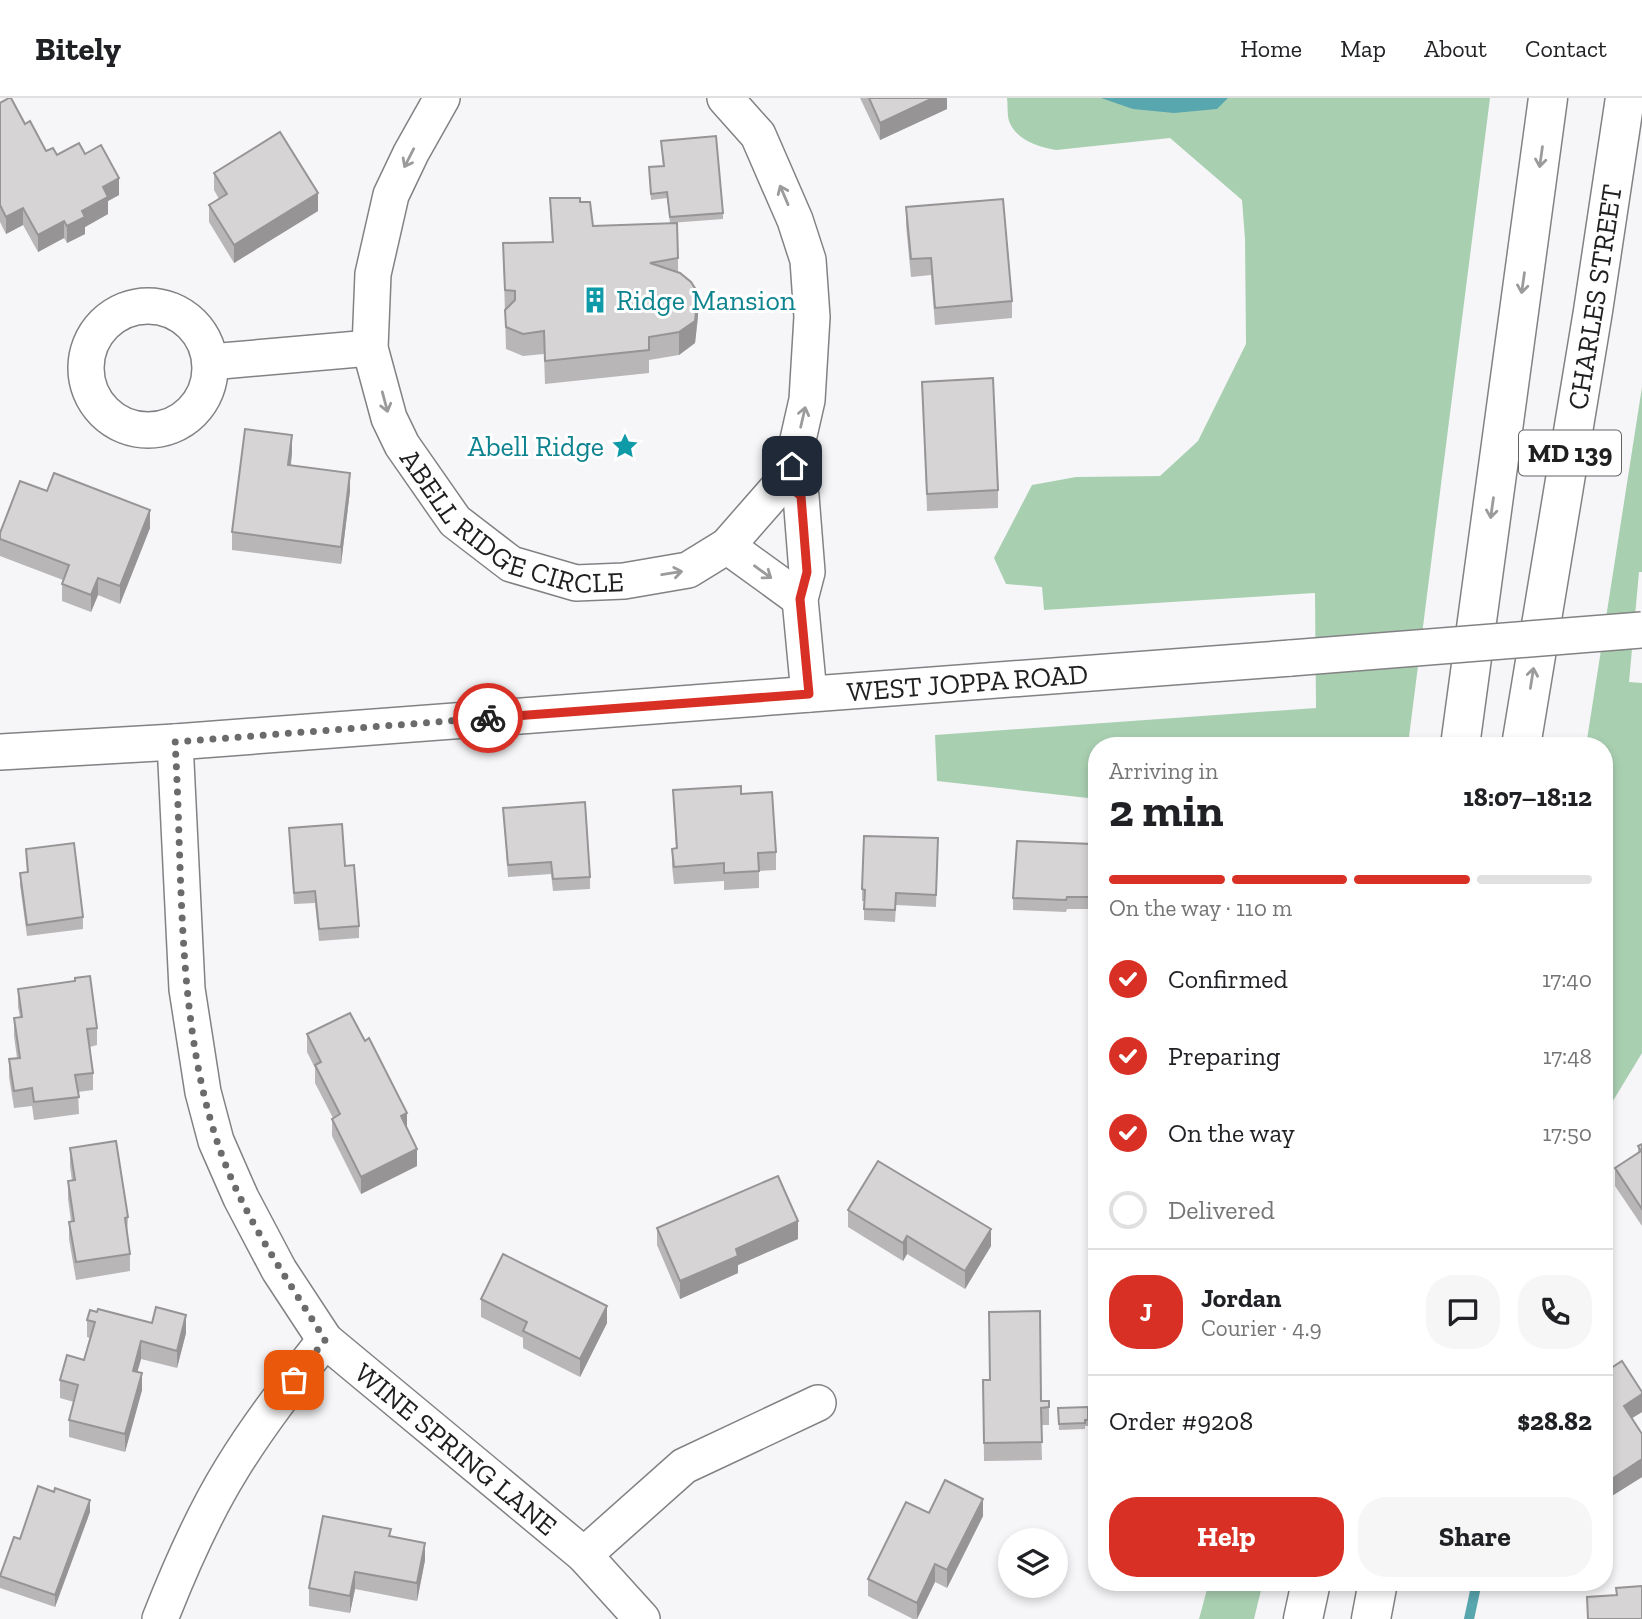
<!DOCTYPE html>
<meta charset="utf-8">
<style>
body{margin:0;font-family:"Zilla Slab",serif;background:#f6f6f6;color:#202124;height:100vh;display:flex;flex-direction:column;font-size:26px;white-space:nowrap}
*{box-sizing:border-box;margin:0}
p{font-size:23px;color:#757577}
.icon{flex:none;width:38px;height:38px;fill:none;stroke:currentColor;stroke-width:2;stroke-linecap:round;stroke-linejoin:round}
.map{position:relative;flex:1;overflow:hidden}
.details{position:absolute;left:1088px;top:639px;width:525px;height:854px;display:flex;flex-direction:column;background:#fff;border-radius:28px;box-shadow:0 4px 10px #0003}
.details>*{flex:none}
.buttons{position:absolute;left:998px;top:1430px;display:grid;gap:14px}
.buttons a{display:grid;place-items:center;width:70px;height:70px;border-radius:50%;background:#fff;box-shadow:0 4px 10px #0003;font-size:35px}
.pin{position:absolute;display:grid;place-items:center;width:60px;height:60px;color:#fff;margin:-30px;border-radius:14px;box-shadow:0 4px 10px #0006}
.courier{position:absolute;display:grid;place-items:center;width:70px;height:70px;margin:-35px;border:5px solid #d93025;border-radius:50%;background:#fff;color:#222;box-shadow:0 2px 9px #0007}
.overview em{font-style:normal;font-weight:800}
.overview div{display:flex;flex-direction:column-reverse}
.overview{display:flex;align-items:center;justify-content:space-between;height:119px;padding:0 21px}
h1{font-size:46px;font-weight:800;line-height:52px}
.bar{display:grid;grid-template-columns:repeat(4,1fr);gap:10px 7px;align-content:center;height:84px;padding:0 21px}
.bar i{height:9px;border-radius:5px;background:#e0e0e0}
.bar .active{background:#d93025}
.bar p{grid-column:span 4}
.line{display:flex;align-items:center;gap:18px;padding:0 21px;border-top:2px solid #e0e0e0}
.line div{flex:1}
.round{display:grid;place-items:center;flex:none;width:74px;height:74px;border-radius:28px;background:#f6f6f6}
ol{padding:0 21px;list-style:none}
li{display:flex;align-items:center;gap:21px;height:77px}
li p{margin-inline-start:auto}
li .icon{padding:7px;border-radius:50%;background:#d93025;color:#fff;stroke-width:4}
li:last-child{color:#757577}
li i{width:38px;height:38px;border:4px solid #e0e0e0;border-radius:50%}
.button{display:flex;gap:14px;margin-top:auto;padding:14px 21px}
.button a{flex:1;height:80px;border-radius:28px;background:#d93025;color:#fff;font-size:28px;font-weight:800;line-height:80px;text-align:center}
.button a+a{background:#f6f6f6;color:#202124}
header{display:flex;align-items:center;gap:42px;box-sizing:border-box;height:98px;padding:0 35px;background:#fff;border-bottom:2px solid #e0e0e0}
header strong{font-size:33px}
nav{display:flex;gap:38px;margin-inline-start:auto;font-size:24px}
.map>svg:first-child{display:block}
</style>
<header>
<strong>Bitely</strong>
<nav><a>Home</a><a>Map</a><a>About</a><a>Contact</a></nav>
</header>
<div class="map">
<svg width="1642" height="1521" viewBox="0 0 1642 1521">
<rect width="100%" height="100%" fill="#f6f6f8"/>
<!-- green -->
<g fill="#a9cfb1">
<path d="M1007 0H1490L1408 647 1097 648V701L937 683 935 637 1316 610 1315 495 1044 512 1042 489 1006 486 994 460 1032 387 1076 379 1160 378 1198 343 1246 246 1245 141 1242 102 1170 40 1056 52C1038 49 1016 42 1009 23 1007 16 1008 7 1007 0Z"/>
<path d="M1642 289V474H1639L1629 584 1642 585V955L1605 1016V648H1586Z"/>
<path d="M1209 1484H1263L1254 1521H1199Z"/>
</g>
<!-- water -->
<path fill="#58a6ae" d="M1101 0H1228L1217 11 1174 15 1133 11Z"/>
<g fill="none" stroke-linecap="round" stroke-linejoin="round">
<!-- stream -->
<path stroke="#58a6ae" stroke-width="10" d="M1469 1521 1477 1484"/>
<!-- minor casing -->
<g stroke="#828284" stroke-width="38">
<g id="minor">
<path id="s1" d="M442 0 411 55 391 97 373 176 370 250 389 320 402 347 455 423 511 466 576 485 624 483 688 472 727 448 783 384 792 368 807 302 812 219 808 162 795 122 758 37 725 0"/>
<circle cx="148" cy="270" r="62"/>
<path d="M210 264 370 250"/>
<path d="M783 384 801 398 807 474 800 501 809 596"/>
<path d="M727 448 800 501"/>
<path id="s2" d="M175 644 187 891 203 994 216 1043 241 1100 279 1172 325 1242 584 1457 642 1521"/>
<path id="s3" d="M0 654 175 644 1291 560"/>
<path d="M584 1457 684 1368 818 1305"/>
<path d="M160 1521C180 1470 202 1419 231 1372 259 1326 292 1284 325 1242"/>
</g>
</g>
<!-- major casing -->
<g stroke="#828284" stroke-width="41">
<g id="major">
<path d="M1460 648 1548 0"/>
<path id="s4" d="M1521 648 1593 213 1625 0"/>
<path d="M1303 1521 1311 1484"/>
<path d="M1371 1521 1378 1484"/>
</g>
</g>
<!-- minor -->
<use href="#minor" stroke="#fff" stroke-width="35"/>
<!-- major -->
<use href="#major" stroke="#fff" stroke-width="38"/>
<!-- minor-bridge casing -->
<g stroke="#828284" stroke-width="38" stroke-linecap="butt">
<path id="minor-bridge" d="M1291 560 1642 532"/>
</g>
<!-- minor-bridge -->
<use href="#minor-bridge" stroke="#fff" stroke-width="35"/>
</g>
<!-- wall -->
<g fill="#b8b6b7">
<path d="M860 0H947V11L880 42Z"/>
<path d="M0 5 25 26 46 53 57 57 85 56 119 97 108 103V116L85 129V136L67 145 64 140 38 154 23 127 6 136 0 124Z"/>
<path d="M661 43 723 115V121L670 125 667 100 651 102 649 75 663 68Z"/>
<path d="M214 75 318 113 234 165 209 124V107L219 101 214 92Z"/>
<path d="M550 100 580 104 593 128 678 160V175L698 218 695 245 679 257 649 262V275L545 286 544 256 523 258 506 251 503 145 552 144Z"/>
<path d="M906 109 1012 203V220L935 227 931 177 911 179 906 127Z"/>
<path d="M922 284 998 392V410L927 413Z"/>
<path d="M292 355 291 367 350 393 341 466 232 452V434Z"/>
<path d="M47 393 150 430 120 506 98 497 91 514 62 503V486L63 482 0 458V435Z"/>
<path d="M673 692 741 696 776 754V772L759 773V790L724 792V783L674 786 672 768V751H676Z"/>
<path d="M503 710 590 779V791L553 793 551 776 508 779Z"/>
<path d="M289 730 345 768 359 828V840L319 843 315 805 294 806Z"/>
<path d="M938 740 936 809 896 807 895 824 864 822V803H862V791Z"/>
<path d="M1092 749H1097V811H1067L1066 814 1013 812V800Z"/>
<path d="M26 751 83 819V831L27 838 20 787V775L27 774Z"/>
<path d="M18 891 97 930V947L90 949 93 975V992L78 994 79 1016 34 1022 32 1008 14 1010 9 979V961L17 960 14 938V920L20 919 18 909Z"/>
<path d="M307 936 417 1068 361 1096 332 1038V1021L333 1020 315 985V970L307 954Z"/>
<path d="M1642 1046V1128L1615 1088V1070L1638 1055V1048Z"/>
<path d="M70 1050 128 1119 127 1137 130 1156V1173L76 1182 69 1141V1124L71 1123 68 1101V1083H72L70 1068Z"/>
<path d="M848 1112 991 1148 965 1191 907 1156 903 1163 848 1129Z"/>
<path d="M657 1130 798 1141 738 1167V1175L680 1201 657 1147Z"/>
<path d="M481 1201 607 1225 580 1279 523 1250V1240L481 1219Z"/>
<path d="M87 1222 186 1235 177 1270 141 1261 137 1274 142 1292 125 1354 69 1339V1322L74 1304 60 1300V1282L84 1262 90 1240 87 1239Z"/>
<path d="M1605 1274 1642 1294V1314L1632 1320 1642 1336V1379L1607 1401 1605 1398Z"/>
<path d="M983 1282 1041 1303H1049V1327H1041L1042 1362 984 1363Z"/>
<path d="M1088 1309V1328H1085V1331L1059 1332 1058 1310Z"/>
<path d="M90 1414 55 1509 0 1490V1478L20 1441Z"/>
<path d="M929 1415 983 1418 947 1490 935 1484 917 1521H913L868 1498V1481Z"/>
<path d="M391 1438 425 1462 417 1503 355 1491 350 1515 309 1508V1490Z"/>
</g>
<!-- shaded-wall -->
<g fill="#969495">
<path d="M933 0H947V11L880 42V25Z"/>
<path d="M119 80V97L108 103V116L85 129V136L67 145V128L82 113 103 89Z"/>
<path d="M318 95V113L234 165V147Z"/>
<path d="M23 110V127L6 136V119Z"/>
<path d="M64 123V140L38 154V137Z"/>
<path d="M698 195V218L695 245 679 257V234Z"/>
<path d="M292 337V355L288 384V367Z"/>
<path d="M350 375V393L341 466V449Z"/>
<path d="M150 412V430L120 506V488Z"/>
<path d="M98 480V497L91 514V497Z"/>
<path d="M407 1015V1033L401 1018Z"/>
<path d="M417 1051V1068L361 1096V1079Z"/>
<path d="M798 1123V1141L738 1167V1175L680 1201V1183L736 1151Z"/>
<path d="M991 1131V1148L965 1191V1173Z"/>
<path d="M907 1138V1156L903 1163V1145Z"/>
<path d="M607 1208V1225L580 1279V1261Z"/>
<path d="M186 1217V1235L177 1270V1253Z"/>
<path d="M141 1243V1261L133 1290V1273Z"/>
<path d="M142 1275V1292L125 1354V1336Z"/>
<path d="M1642 1296V1314L1624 1325V1308Z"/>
<path d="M1642 1361V1379L1607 1401V1384Z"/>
<path d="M983 1401V1418L947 1490V1472Z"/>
<path d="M90 1402V1414L55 1509V1497Z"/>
<path d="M425 1445V1462L417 1503V1485Z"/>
<path d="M935 1466V1484L917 1521V1505Z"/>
<path d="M355 1474V1491L350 1515V1498Z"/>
</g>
<!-- building -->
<g fill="#d6d4d5" stroke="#969495" stroke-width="2">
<path d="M9 0H11L25 26 30 23 46 53 53 50 57 57 79 45 85 56 101 47 119 80 103 89 108 99 82 113 85 119 67 128 64 123 38 137 23 110 6 119 0 107V5Z"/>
<path d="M869 0H933L880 25Z"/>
<path d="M280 34 318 95 234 147 209 107 227 96 214 75Z"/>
<path d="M716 38 723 115 670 119 667 94 651 96 649 69 664 68 661 43Z"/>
<path d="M550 100H580V104H590L593 128 677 125 678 160 650 165 680 175 691 184 698 195 695 223 679 234 649 239V252L545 263 544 233 523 236 506 229 505 212 515 202V193L505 192 503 145 553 144Z"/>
<path d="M1003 101 1012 203 935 210 931 160 911 161 906 109Z"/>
<path d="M993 280 998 392 927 396 922 284Z"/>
<path d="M245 331 292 337 288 367 350 375 341 449 232 434Z"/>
<path d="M54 375 150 412 120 488 98 480 91 497 62 486 69 467 0 441V435L20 383 47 393Z"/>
<path d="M741 688V696L772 694 776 754 758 755 759 773 724 775V765L674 769 672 751 677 750 673 692Z"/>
<path d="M585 704 590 779 553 781 551 764 508 767 503 710Z"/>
<path d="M342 726 345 768 354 767 359 828 319 831 315 793 294 795 289 730Z"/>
<path d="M864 738 938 740 936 797 896 795 895 812 864 811 865 792 862 791Z"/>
<path d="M1017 743 1092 746V749H1097V799H1067L1066 802 1013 800Z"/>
<path d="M74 745 83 819 27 827 20 775 28 774 26 751Z"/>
<path d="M90 878 97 930 87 931 93 975 75 977 79 999 34 1004 32 990 14 993 9 961 20 960 14 920 22 919 18 891 75 883V880Z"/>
<path d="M350 915 365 943 369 940 407 1015 401 1018 417 1051 361 1079 332 1021 340 1016 315 967 321 964 307 936Z"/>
<path d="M116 1043 128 1119 125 1120 130 1156 76 1164 69 1124 74 1123 68 1083 75 1082 70 1050Z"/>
<path d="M1642 1046V1111L1615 1070 1641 1053 1638 1048Z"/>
<path d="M878 1063 991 1131 965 1173 907 1138 903 1145 848 1112Z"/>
<path d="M778 1078 798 1123 736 1151 738 1158 680 1183 657 1130Z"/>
<path d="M503 1156 607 1208 580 1261 523 1233 527 1224 481 1201Z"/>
<path d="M156 1209 186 1217 177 1253 141 1243 133 1273 142 1275 125 1336 69 1322 78 1287 60 1282 67 1257 84 1262 95 1224 87 1222 90 1212 97 1214 98 1211 152 1225Z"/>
<path d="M1040 1213 1041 1303H1049V1309L1041 1310 1042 1344 984 1345 983 1282H990L989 1214Z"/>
<path d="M1622 1263 1642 1294V1296L1624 1308 1642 1336V1361L1607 1384 1605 1380V1274Z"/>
<path d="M1088 1309V1322H1085V1325L1059 1326 1058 1310Z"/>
<path d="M945 1382 983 1401 947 1472 935 1466 917 1505 868 1481 906 1404 929 1415Z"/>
<path d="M38 1388 54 1394 55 1390 90 1402 55 1497 0 1478 14 1439 20 1441Z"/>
<path d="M323 1418 391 1431 389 1438 425 1445 417 1485 355 1474 350 1498 309 1490Z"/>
<path d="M1642 1488V1521H1588L1587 1499 1617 1497 1616 1490Z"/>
</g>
<!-- one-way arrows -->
<defs><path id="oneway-shaft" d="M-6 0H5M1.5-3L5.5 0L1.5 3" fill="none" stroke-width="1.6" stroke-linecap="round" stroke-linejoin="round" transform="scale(1.75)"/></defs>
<g stroke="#9b9b9b">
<use href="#oneway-shaft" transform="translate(1541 59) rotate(98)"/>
<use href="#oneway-shaft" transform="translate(409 60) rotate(117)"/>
<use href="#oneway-shaft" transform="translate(784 97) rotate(-113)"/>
<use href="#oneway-shaft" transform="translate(1523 185) rotate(98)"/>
<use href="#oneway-shaft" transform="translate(385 304) rotate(75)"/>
<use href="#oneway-shaft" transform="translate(803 319) rotate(-77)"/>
<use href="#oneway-shaft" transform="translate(1492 410) rotate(98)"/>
<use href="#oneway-shaft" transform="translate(763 474) rotate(36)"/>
<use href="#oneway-shaft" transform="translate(672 475) rotate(-9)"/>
<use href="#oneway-shaft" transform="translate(1532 580) rotate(-81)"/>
</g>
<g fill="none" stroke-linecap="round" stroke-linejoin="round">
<!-- done -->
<path stroke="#6b6b6c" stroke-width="7" stroke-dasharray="0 12.6" d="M294 1282 325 1242C285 1177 239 1113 216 1040 176 917 183 773 175 644L488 620"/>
<!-- route -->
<path stroke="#d93025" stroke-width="9" d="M488 620 809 596 800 501 807 474 801 398 783 384 792 368"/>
</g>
<!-- icons -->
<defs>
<g id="building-bare" transform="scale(2.1)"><path d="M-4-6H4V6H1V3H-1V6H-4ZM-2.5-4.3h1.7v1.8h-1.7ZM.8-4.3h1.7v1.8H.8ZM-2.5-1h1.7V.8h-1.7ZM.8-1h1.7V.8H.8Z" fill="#0f9aa8" stroke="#fff" stroke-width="2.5" paint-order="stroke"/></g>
<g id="sight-bare" transform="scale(2.1)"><path d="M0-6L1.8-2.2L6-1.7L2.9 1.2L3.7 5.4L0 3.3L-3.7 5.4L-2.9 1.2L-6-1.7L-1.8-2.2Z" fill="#0f9aa8" stroke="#fff" stroke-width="2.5" paint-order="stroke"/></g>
</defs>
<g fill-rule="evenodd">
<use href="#building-bare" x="595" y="202"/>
<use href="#sight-bare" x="625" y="348"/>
</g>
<g text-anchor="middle" stroke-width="6" stroke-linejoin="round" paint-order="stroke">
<!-- shield labels -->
<rect fill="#fff" stroke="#636364" stroke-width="2" x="1519" y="332.5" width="102" height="45" rx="5"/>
<g font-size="26" font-weight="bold" fill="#202021">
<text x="1570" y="364">MD 139</text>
</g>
<!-- street labels -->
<g font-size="28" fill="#202021" stroke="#fff">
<text dy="10" stroke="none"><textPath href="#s4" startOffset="455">CHARLES STREET</textPath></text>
<text dy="10" stroke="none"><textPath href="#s1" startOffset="511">ABELL RIDGE CIRCLE</textPath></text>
<text dy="10" stroke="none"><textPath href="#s3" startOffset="970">WEST JOPPA ROAD</textPath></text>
<text dy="10" stroke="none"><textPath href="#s2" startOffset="800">WINE SPRING LANE</textPath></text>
</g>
<!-- culture labels -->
<g font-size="28" fill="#0d838f" stroke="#fff" text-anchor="start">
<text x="616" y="212">Ridge Mansion</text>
<text x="604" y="358" text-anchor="end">Abell Ridge</text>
</g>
</g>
</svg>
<div class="buttons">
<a><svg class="icon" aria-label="layers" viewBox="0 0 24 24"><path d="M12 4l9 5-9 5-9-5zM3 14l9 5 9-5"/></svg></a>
</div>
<div class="pin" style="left:294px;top:1282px;background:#ea580c"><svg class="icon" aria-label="bag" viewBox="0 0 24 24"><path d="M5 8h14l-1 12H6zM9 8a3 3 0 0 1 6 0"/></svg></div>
<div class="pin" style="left:792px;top:368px;background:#1f2937"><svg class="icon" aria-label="home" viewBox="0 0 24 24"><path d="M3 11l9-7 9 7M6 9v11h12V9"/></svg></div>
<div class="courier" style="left:488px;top:620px"><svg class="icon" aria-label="bike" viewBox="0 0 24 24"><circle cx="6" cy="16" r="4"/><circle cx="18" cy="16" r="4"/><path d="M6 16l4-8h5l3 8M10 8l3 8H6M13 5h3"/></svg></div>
<section class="details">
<div class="overview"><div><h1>2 min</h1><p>Arriving in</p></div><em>18:07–18:12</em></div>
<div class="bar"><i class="active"></i><i class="active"></i><i class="active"></i><i></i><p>On the way · 110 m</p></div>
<ol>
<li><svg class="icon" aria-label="check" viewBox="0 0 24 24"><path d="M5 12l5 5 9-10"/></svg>Confirmed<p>17:40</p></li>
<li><svg class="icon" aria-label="check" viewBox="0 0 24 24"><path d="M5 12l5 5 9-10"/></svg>Preparing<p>17:48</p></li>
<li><svg class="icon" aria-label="check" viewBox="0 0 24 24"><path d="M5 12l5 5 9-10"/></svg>On the way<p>17:50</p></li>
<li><i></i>Delivered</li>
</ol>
<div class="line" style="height:126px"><b class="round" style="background:#d93025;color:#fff">J</b><div><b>Jordan</b><p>Courier · 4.9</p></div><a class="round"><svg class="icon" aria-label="chat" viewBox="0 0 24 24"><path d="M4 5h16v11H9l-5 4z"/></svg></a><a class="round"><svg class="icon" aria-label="phone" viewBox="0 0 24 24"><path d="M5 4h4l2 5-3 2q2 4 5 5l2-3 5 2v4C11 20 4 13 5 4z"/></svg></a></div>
<div class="line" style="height:91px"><div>Order #9208</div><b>$28.82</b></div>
<div class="button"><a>Help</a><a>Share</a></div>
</section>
</div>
